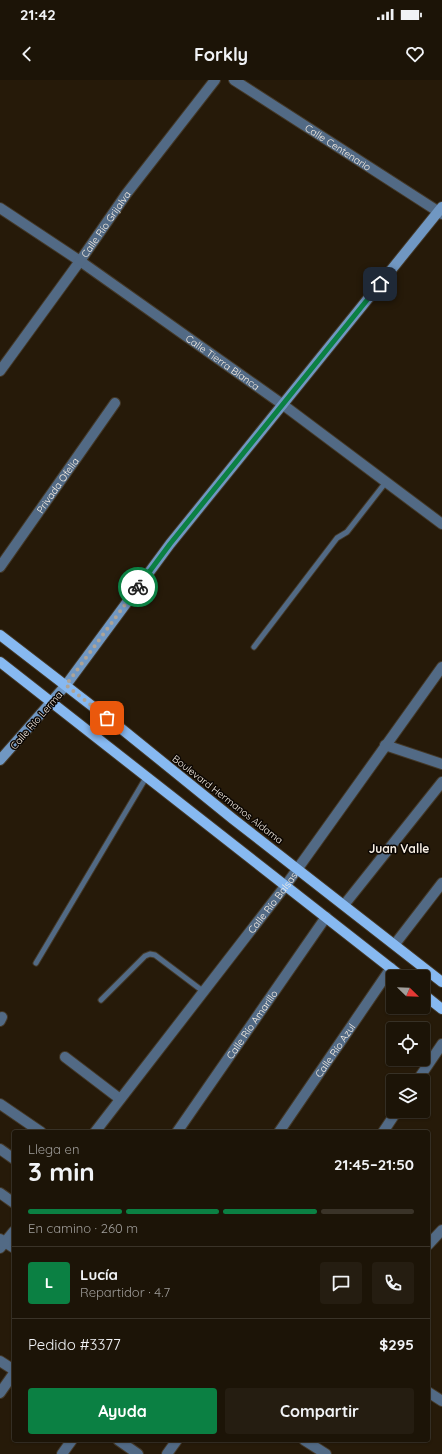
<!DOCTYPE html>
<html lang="es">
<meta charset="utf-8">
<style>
body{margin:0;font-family:Quicksand,sans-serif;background:#251d11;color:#f1f3f6;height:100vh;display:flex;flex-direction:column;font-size:15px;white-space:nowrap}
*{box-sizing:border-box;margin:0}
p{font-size:13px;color:#a09e9b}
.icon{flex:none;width:22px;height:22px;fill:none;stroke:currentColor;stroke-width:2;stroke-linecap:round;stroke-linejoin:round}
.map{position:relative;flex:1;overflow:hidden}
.panel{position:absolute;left:12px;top:1050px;width:418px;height:312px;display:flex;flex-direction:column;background:#1c1407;border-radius:4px;box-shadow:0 1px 3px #0004,0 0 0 1px #3a3328}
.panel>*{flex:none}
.needle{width:26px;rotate:113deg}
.fabs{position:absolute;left:386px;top:890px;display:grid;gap:8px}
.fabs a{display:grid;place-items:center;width:44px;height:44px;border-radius:4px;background:#1c1407;box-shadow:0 1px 3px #0004,0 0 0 1px #3a3328;font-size:20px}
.pin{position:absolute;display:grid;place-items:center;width:34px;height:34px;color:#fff;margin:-17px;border-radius:8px;box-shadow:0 2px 6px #0006}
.courier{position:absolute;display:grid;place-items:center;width:40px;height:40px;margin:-20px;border:3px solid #0b8043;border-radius:50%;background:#fff;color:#222;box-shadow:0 1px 5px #0007}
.overview em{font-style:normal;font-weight:700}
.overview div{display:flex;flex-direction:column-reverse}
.overview{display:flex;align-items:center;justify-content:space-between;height:68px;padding:0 16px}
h1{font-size:26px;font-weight:700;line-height:30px}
.bar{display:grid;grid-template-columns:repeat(4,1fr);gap:6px 4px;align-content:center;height:48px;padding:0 16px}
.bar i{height:5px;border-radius:3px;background:#3a3328}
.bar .selected{background:#0b8043}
.bar p{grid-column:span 4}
.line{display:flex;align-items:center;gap:10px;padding:0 16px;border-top:1px solid #3a3328}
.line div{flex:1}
.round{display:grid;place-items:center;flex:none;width:42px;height:42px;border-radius:4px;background:#251d11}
.primary-button{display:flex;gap:8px;margin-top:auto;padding:8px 16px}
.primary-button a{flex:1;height:46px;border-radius:4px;background:#0b8043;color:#fff;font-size:16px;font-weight:700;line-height:46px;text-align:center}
.primary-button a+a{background:#251d11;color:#f1f3f6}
.status{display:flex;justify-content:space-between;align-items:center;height:28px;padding:0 20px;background:#1c1407;direction:ltr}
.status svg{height:11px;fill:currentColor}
header{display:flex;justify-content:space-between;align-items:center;height:52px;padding:0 16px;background:#1c1407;font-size:18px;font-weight:700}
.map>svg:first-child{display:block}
</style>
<div class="status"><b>21:42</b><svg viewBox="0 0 49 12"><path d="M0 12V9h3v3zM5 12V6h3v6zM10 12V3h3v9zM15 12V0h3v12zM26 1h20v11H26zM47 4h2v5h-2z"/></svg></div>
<header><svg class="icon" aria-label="back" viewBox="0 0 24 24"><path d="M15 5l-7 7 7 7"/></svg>Forkly<svg class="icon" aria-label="heart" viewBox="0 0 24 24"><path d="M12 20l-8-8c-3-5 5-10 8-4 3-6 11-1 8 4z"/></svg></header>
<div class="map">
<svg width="442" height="1374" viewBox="0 0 442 1374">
<rect width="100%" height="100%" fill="#261a09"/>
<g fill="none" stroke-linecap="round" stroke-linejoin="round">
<!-- lane casing -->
<g stroke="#433828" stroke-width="7">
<g id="lane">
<path d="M254 567 337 458 347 452 386 402"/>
<path d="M36 883 147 696"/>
<path d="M101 920 145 876 150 874 155 875 204 912"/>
</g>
</g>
<!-- street casing -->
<g stroke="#433828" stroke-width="12">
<g id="street">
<path id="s1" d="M234 0 442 134"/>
<path id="s2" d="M0 128 80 181 282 324 442 444"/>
<path id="s3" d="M0 291 80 181 127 113 215 0"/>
<path id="s4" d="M0 487 115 323"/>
<path d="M385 665 442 684"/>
<path d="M344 825 442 702"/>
<path d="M395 864 442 803"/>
<path d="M0 941 2 937"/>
<path d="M65 977 120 1019"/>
<path d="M417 1001 442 964"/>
<path d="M0 1024 41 1052"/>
<path id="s5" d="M95 1052 286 805 442 587"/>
<path id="s6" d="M177 1052 326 837"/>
<path id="s7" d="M279 1052 391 888"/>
<path d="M383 1052 397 1031"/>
<path d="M0 1069 14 1079"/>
<path d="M0 1113 14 1123"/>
<path d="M0 1159 14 1168"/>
<path d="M428 1165 442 1150"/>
<path d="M0 1168 14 1151"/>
<path d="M0 1281 14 1290"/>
<path d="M428 1312 442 1321"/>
<path d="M0 1313 14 1293"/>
<path d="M118 1360 138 1374"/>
<path d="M304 1360 326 1374"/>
<path d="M62 1374 72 1360"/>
<path d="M167 1374 177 1360"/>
</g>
</g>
<!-- secondary casing -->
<g stroke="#433828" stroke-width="12">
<path id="secondary" d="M0 680 66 605 170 464 442 127"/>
</g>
<!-- primary casing -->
<g stroke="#433828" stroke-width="12">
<g id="primary">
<path d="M0 555 118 646 233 739 442 902"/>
<path d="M0 582 402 897"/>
<path d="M423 914 442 929"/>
</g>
</g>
<!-- lane -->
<use href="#lane" stroke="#526a85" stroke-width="5"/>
<!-- street -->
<use href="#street" stroke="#526a85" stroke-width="10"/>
<!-- secondary -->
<use href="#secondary" stroke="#7097c2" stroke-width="10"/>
<!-- primary -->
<use href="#primary" stroke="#87b9f1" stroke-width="10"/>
</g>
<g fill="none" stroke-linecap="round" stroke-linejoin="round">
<!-- done -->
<path stroke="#aea497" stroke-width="4" stroke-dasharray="0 7.2" d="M107 638 66 605 138 507"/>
<!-- route -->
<path stroke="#0b8043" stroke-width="5" d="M138 507 170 464 380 204"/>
</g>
<g text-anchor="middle" stroke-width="3" stroke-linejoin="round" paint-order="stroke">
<!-- street labels -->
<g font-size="10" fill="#f7eee3" stroke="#0b0602">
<text dy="4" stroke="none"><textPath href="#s1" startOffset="124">Calle Centenario</textPath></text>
<text dy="4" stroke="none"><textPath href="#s3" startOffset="181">Calle Río Grijalva</textPath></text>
<text dy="4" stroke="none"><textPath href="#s2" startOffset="271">Calle Tierra Blanca</textPath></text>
<text dy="4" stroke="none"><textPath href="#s4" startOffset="100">Privada Ofelia</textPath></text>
<text transform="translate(36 640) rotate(-49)" y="4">Calle Río Lerma</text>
<text transform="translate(228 719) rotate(38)" y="4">Boulevard Hermanos Aldama</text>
<text dy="4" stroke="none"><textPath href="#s5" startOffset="290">Calle Río Balsas</textPath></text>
<text dy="4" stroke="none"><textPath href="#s6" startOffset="131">Calle Río Amarillo</textPath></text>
<text dy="4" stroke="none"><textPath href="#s7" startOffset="99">Calle Río Azul</textPath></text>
</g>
<!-- quarter labels -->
<g font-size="12" font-weight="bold" fill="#f7eee3" stroke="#0b0602">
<text x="399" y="773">Juan Valle</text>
</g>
</g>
</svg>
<div class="fabs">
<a><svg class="needle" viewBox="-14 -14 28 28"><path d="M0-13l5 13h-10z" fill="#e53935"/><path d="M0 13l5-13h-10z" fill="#a09e9b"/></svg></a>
<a><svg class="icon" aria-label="locate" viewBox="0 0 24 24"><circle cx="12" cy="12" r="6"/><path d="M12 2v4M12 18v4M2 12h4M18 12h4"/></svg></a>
<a><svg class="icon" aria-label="layers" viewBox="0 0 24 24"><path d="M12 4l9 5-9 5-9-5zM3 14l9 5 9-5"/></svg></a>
</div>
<div class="pin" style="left:107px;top:638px;background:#ea580c"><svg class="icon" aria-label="bag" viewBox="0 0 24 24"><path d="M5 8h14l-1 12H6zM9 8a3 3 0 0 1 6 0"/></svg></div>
<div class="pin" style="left:380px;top:204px;background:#1f2937"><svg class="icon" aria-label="home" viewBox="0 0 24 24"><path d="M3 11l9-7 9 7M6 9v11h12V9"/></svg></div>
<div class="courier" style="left:138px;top:507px"><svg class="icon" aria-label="bike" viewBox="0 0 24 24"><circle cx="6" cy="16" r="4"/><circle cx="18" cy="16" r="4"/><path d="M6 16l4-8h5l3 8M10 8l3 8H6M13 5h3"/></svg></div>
<section class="panel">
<div class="overview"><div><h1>3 min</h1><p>Llega en</p></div><em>21:45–21:50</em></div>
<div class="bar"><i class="selected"></i><i class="selected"></i><i class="selected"></i><i></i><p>En camino · 260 m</p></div>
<div class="line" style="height:72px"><b class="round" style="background:#0b8043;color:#fff">L</b><div><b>Lucía</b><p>Repartidor · 4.7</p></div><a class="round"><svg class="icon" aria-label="chat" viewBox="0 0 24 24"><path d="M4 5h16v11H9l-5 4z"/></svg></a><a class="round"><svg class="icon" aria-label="phone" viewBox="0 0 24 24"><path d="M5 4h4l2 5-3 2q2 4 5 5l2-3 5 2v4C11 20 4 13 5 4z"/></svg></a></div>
<div class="line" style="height:52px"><div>Pedido #3377</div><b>$295</b></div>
<div class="primary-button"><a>Ayuda</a><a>Compartir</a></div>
</section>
</div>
